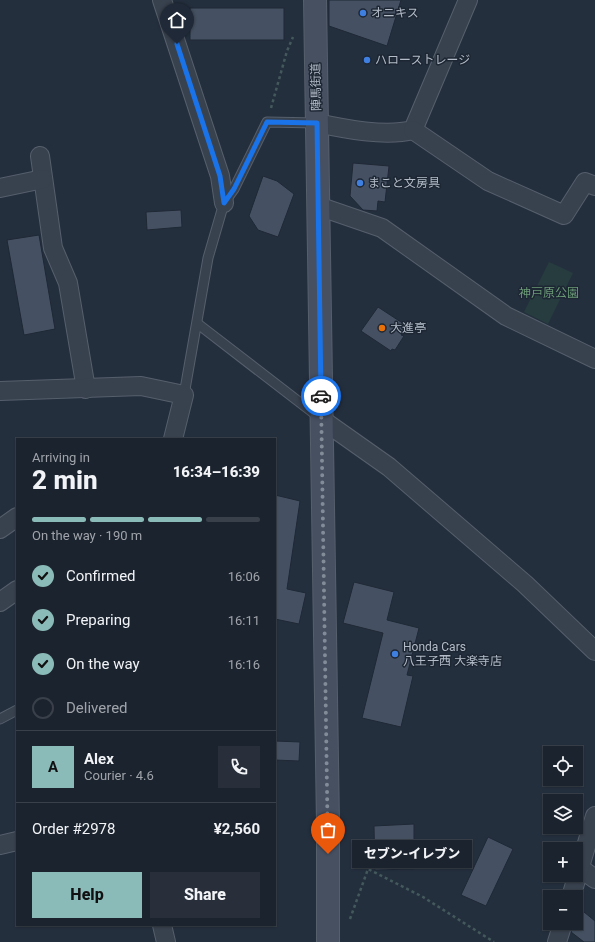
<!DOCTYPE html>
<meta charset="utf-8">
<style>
body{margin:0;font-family:Roboto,"Noto Sans JP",sans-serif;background:#282f3a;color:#f1f3f6;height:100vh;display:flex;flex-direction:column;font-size:15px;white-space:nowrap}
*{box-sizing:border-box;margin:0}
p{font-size:13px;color:#a0a4aa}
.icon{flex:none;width:22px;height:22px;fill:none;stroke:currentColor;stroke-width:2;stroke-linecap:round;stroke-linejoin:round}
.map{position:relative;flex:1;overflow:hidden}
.panel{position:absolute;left:16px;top:438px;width:260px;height:488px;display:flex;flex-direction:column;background:#1b232e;border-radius:0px;box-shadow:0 1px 3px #0004,0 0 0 1px #39404a}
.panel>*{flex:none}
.buttons{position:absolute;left:543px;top:746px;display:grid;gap:8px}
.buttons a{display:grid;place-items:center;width:40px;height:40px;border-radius:0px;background:#1b232e;box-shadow:0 1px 3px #0004,0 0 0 1px #39404a;font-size:20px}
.pin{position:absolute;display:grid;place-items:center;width:34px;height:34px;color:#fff;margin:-41px -17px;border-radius:50% 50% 50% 0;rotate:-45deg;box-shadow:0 0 4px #0007}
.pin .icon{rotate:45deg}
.courier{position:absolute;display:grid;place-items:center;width:40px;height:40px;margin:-20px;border:3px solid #1a73e8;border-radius:50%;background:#fff;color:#222;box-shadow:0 1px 5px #0007}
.bubble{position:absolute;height:28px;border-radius:0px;background:#1b232e;box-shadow:0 1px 3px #0004,0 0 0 1px #39404a;font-size:13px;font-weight:800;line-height:28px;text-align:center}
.overview em{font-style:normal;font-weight:800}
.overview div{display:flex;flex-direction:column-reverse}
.overview{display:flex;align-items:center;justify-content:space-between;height:68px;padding:0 16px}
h1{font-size:26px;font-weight:800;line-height:30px}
.bar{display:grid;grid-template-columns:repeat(4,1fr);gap:6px 4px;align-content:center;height:48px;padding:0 16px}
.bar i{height:5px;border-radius:3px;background:#39404a}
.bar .selected{background:#8bbbb9}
.bar p{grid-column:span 4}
.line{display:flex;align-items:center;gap:10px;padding:0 16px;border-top:1px solid #39404a}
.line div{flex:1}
.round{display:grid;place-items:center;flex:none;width:42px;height:42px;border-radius:0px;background:#282f3a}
ol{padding:0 16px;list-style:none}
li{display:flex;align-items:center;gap:12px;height:44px}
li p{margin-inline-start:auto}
li .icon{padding:4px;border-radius:50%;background:#8bbbb9;color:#111;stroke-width:4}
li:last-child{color:#a0a4aa}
li i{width:22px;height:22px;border:2px solid #39404a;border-radius:50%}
.primary-button{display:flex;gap:8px;margin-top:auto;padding:8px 16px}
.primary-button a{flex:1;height:46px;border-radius:0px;background:#8bbbb9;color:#111;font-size:16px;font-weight:800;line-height:46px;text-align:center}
.primary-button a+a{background:#282f3a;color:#f1f3f6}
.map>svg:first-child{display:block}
</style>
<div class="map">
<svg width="595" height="942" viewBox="0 0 595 942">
<rect width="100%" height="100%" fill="#242f3e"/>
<!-- green -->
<path fill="#263c3f" d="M549 262 573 273 548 324 524 312Z"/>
<!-- building -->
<g fill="#455162" stroke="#1f2835">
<path d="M329 0H401L387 46 329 26Z"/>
<rect x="190" y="8" width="94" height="32"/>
<path d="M353 163 389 166 385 202 378 201 377 211 363 210 350 196Z"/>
<path d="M263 176 277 181 294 194 278 237 258 230 249 216Z"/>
<path d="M181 210 182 227 147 230 146 212Z"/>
<path d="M39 235 55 329 24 335 7 240Z"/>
<path d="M378 307 407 326 401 335 404 336 395 350 392 349 391 351 361 331Z"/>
<path d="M275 495 300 501 287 589 306 593 299 624 275 619Z"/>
<path d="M354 582 394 592 387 620 419 628 407 675 413 676 401 727 362 718 383 633 343 623Z"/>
<path d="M275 741 300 742 299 761 275 760Z"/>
<path d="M414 824V869L375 870 374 826Z"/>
<path d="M488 837 513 849 486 906 461 895Z"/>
<path d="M584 912 595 921V942H584L571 932 573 926Z"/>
</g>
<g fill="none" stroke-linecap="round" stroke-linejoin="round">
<!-- lane casing -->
<g stroke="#565f6c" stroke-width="11">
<g id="lane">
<path d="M198 324 320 418"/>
<path d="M184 395 208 258 224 203 234 189 267 122 317 123"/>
<path d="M0 719 17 710"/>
</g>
</g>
<!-- street casing -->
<g stroke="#565f6c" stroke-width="20">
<g id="street">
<path d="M162 0 220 176 224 203"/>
<path d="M317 123C345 129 385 137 413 130L468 0"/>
<path d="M413 130 488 181 564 215 585 182 595 186"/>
<path d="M40 156 53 248 68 283 86 389"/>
<path d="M0 188 43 179"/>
<path d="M318 206 382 228 506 316 595 359"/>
<path d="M0 391 141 386 184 395 173 439"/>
<path d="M321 419 389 467 525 584 595 651"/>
<path d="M0 529 17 517"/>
<path d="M0 602 17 590"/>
<path d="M0 845 17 841"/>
<path d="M580 868 595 879"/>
<path d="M571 897 595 816"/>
<path d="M162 925 166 942"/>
<path d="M557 942 563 923"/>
</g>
</g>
<!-- secondary casing -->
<g stroke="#565f6c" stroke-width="24">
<path id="secondary" d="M315 0 328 824V942"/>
</g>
<!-- path -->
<g stroke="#44595c" stroke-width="2.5" stroke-dasharray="3 3" stroke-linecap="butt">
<path d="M271 108 287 51 293 37"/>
<path d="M350 919 368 869 423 897 494 942"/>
</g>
<!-- lane -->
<use href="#lane" stroke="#38414e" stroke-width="9"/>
<!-- street -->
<use href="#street" stroke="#38414e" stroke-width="18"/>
<!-- secondary -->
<use href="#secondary" stroke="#465061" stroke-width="22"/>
</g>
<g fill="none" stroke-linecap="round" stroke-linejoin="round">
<!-- done -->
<path stroke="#828b98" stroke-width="4" stroke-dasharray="0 7.2" d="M321 396 328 854"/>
<!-- route -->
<path stroke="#1a73e8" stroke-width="5" d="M177 44 220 176 224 203 234 189 267 122 317 123 321 396"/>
</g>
<!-- markers -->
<g fill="#3f7fe0" stroke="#1d2633" stroke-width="1.5">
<circle cx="363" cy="13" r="4"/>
<circle cx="367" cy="60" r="4"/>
<circle cx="360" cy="183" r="4"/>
<circle cx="395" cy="654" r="4"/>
</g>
<circle fill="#e8710a" stroke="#1d2633" stroke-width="1.5" cx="382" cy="328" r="4"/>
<g text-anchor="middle" stroke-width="3" stroke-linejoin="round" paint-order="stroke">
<!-- poi labels -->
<g font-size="12" fill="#b4bcc9" stroke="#1d2633" text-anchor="start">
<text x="371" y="17">オニキス</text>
<text x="375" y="64">ハローストレージ</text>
<text x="368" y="187">まこと文房具</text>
<text x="390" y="332">大進亭</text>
<text x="403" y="651">Honda Cars<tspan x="403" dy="14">八王子西 大楽寺店</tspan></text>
</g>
<!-- street labels -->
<g font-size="12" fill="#b4bcc9" stroke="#1d2633">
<text transform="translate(316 87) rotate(-91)" y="4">陣馬街道</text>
</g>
<!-- park labels -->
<g font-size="12" fill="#6b9a76" stroke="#1d2633">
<text x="549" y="297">神戸原公園</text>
</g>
</g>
</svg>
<div class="buttons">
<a><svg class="icon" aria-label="locate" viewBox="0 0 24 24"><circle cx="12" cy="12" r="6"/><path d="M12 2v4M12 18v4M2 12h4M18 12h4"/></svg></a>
<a><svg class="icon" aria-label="layers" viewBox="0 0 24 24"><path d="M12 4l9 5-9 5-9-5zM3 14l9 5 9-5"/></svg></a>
<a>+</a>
<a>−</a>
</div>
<div class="pin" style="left:328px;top:854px;background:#ea580c"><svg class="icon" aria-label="bag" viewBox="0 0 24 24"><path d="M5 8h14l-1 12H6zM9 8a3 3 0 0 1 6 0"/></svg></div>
<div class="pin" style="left:177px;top:44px;background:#1f2937"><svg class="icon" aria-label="home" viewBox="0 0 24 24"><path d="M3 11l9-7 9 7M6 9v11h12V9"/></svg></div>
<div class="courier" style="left:321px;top:396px"><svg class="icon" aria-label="car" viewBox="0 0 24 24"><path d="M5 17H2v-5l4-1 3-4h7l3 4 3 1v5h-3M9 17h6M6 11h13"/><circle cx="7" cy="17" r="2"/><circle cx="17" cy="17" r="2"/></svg></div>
<div class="bubble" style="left:352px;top:840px;width:120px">セブン-イレブン</div>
<section class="panel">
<div class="overview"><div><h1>2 min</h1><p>Arriving in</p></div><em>16:34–16:39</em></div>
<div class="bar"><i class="selected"></i><i class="selected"></i><i class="selected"></i><i></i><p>On the way · 190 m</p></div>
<ol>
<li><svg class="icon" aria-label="check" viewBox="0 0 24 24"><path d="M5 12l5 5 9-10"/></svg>Confirmed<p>16:06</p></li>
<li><svg class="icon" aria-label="check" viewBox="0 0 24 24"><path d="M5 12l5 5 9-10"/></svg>Preparing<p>16:11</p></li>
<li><svg class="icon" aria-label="check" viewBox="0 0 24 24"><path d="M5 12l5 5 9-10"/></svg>On the way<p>16:16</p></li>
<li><i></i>Delivered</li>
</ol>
<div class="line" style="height:72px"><b class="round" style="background:#8bbbb9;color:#111">A</b><div><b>Alex</b><p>Courier · 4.6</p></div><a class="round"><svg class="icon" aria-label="phone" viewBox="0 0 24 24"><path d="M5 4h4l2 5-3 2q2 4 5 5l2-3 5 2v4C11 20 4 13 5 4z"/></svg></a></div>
<div class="line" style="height:52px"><div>Order #2978</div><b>¥2,560</b></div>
<div class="primary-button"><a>Help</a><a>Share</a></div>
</section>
</div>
